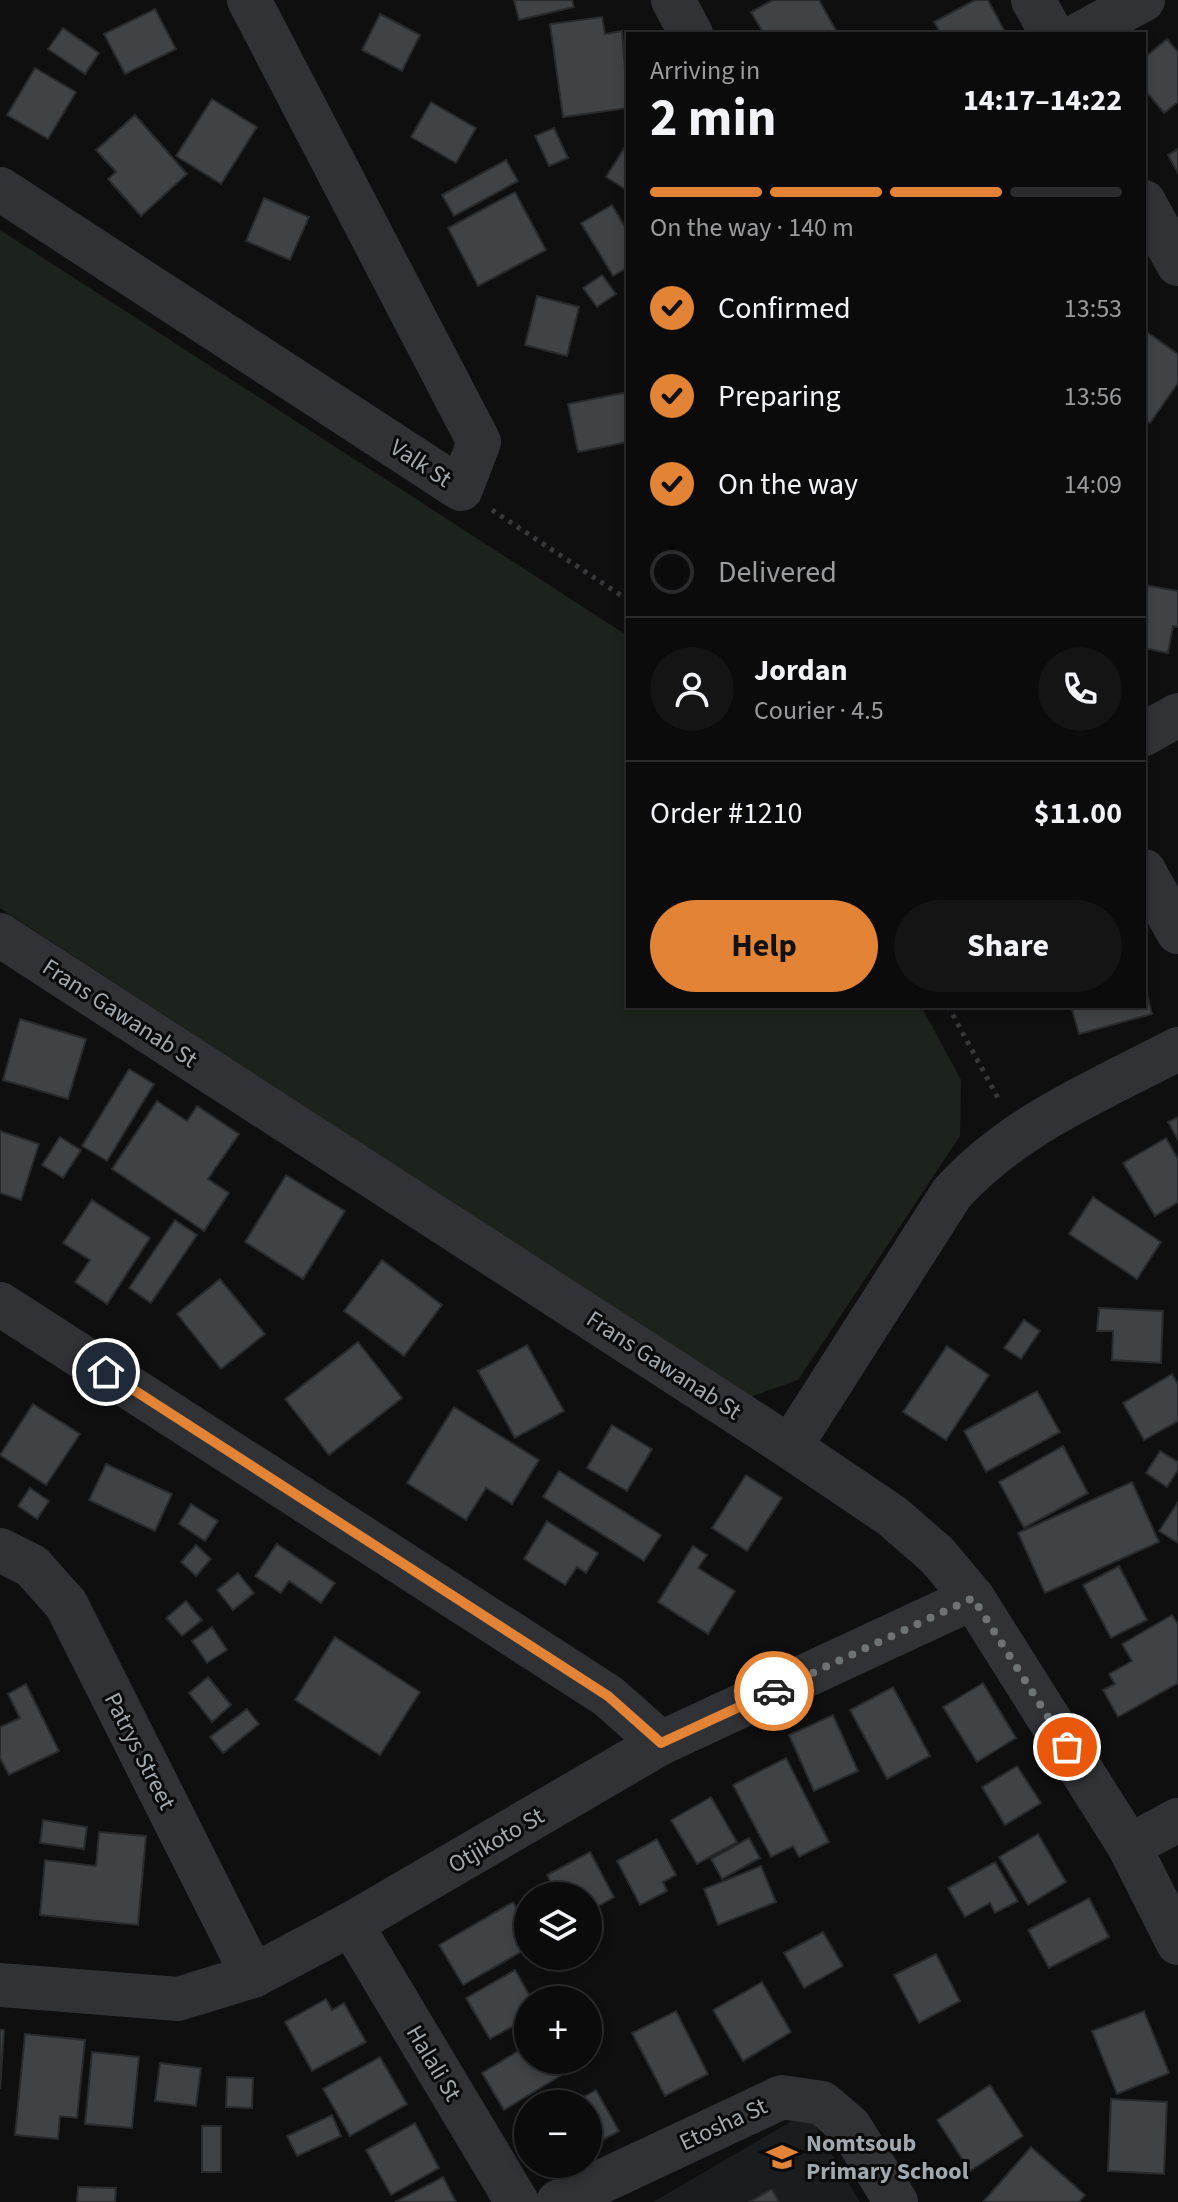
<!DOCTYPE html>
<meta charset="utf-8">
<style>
body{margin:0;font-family:"Source Sans 3",sans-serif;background:#141415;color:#f1f3f6;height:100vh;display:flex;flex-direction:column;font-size:30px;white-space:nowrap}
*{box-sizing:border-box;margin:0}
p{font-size:26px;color:#9a9b9d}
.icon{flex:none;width:44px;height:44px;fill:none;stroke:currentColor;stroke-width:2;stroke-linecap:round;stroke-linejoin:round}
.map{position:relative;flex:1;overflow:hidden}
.details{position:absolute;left:626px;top:32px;width:520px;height:976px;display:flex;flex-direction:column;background:#0b0b0c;border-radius:0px;box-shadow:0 4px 12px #0003,0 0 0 2px #2b2b2d}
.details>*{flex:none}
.controls{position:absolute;left:514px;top:1882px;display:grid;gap:16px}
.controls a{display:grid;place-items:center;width:88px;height:88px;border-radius:50%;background:#0b0b0c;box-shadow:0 4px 12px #0003,0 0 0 2px #2b2b2d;font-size:40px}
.pin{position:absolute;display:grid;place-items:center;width:68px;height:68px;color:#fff;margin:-34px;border:4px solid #fff;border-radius:50%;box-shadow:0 2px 8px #0007}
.courier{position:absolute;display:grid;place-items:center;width:80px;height:80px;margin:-40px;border:6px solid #e28336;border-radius:50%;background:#fff;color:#222;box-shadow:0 2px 10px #0007}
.overview em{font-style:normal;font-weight:700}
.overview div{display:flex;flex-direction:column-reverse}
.overview{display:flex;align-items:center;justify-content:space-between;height:136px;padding:0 24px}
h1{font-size:52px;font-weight:700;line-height:60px}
.bar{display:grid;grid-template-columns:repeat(4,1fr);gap:12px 8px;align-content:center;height:96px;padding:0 24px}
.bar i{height:10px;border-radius:6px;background:#2b2b2d}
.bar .on{background:#e28336}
.bar p{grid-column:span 4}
.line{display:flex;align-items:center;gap:20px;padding:0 24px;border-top:2px solid #2b2b2d}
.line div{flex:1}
.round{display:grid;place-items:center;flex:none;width:84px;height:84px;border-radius:42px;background:#141415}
ol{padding:0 24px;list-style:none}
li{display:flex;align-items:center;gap:24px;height:88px}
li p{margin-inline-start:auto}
li .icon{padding:8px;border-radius:50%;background:#e28336;color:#111;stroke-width:4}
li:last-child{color:#9a9b9d}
li i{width:44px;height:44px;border:4px solid #2b2b2d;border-radius:50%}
.cta{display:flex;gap:16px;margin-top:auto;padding:16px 24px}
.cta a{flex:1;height:92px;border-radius:48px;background:#e28336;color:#111;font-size:32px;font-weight:700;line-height:92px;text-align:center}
.cta a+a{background:#141415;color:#f1f3f6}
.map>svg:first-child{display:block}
</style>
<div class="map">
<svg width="1178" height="2202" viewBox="0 0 1178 2202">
<rect width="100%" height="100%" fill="#0f0f10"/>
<!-- built -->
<path fill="#1b1c1d" d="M807 2112 860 2202H653Z"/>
<!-- green -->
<path fill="#1c231c" d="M0 230 628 636V1006H921L961 1080 960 1136 798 1380 750 1397 0 908Z"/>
<!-- building -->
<g fill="#404346" stroke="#292a2c" stroke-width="2">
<path d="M514 0H572L574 7 519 20Z"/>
<path d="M773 0H819L838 34H764L751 12Z"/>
<path d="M975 0H988L1006 34H941L934 22Z"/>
<path d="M155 9 176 49 125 74 104 34Z"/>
<path d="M380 14 420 35 402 71 362 50Z"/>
<path d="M602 17 605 34 622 31 628 108 563 117 550 24Z"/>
<path d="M63 28 99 53 85 74 48 49Z"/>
<path d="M1167 39 1178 52V102L1164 113 1144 89V58Z"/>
<path d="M35 68 76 92 48 139 7 115Z"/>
<path d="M212 99 257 127 221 184 176 156Z"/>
<path d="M431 102 476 128 456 163 411 137Z"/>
<path d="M135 115 187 174 141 216 108 179 116 172 96 150Z"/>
<path d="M554 128 568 158 549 166 535 136Z"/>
<path d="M628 142V191L606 177Z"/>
<path d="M1178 149V173L1168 155Z"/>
<path d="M506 160 518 181 454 216 442 195Z"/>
<path d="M515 192 546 250 478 286 448 228Z"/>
<path d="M264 198 309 217 290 260 246 241Z"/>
<path d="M612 205 628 232V267L613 276 581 223Z"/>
<path d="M602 275 616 294 597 307 583 288Z"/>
<path d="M537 296 579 307 567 356 525 345Z"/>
<path d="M1144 330 1178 354V383L1150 423 1144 419Z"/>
<path d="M628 392V442L578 452 568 404Z"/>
<path d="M1144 585 1178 591V627L1173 626 1168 653 1144 648Z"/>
<path d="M1144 984 1152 1014 1079 1034 1071 1006H1144Z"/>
<path d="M20 1019 86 1039 68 1099 3 1080Z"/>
<path d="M129 1069 154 1084 107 1161 82 1146Z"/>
<path d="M157 1101 187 1121 197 1106 239 1134 208 1179 229 1193 204 1231 112 1169Z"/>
<path d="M1178 1117V1140L1168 1122Z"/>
<path d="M0 1131 39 1144 21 1200 0 1193Z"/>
<path d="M60 1137 81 1150 63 1178 42 1165Z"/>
<path d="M1166 1138 1178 1159V1202L1155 1216 1123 1163Z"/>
<path d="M286 1175 345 1211 303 1279 245 1242Z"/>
<path d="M1093 1197 1161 1242 1137 1279 1069 1234Z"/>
<path d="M92 1200 150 1238 107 1304 75 1282 90 1260 63 1243Z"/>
<path d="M175 1220 197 1235 151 1303 129 1288Z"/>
<path d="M382 1260 442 1305 404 1356 344 1311Z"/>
<path d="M220 1279 265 1334 221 1369 177 1314Z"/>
<path d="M1099 1308 1163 1311 1161 1363 1112 1360 1113 1331H1097Z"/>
<path d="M1024 1320 1040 1331 1021 1359 1004 1348Z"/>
<path d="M358 1342 402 1398 329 1455 285 1399Z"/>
<path d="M527 1345 564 1411 515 1438 478 1371Z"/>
<path d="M947 1346 989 1375 946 1440 903 1412Z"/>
<path d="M1172 1374 1178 1384V1421L1144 1440 1123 1403Z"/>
<path d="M1037 1391 1060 1432 986 1472 964 1431Z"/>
<path d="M33 1404 80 1434 46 1485 0 1455Z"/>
<path d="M454 1407 539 1460 512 1504 486 1488 466 1520 407 1483Z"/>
<path d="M612 1425 652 1449 627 1491 587 1468Z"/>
<path d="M1063 1446 1088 1493 1024 1528 999 1482Z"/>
<path d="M1160 1451 1178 1462V1470L1167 1487 1146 1473Z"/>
<path d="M106 1464 172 1494 155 1531 89 1500Z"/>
<path d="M559 1471 661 1535 644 1561 543 1497Z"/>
<path d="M746 1475 782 1498 747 1551 712 1528Z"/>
<path d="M1132 1482 1159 1542 1045 1593 1018 1533Z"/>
<path d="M30 1488 49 1501 37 1519 18 1506Z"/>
<path d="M1178 1502V1543L1159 1531Z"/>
<path d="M191 1504 218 1521 205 1541 179 1524Z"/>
<path d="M547 1521 598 1553 586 1573 577 1567 565 1585 524 1559Z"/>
<path d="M277 1544 335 1583 321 1603 289 1581 281 1593 255 1576Z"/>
<path d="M196 1545 211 1559 196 1576 181 1562Z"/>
<path d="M693 1546 707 1555 698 1568 735 1591 708 1634 658 1602Z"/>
<path d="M1119 1566 1147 1620 1111 1638 1083 1585Z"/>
<path d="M238 1573 254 1593 233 1610 217 1590Z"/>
<path d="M186 1601 202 1620 182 1636 166 1618Z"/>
<path d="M1172 1615 1178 1624V1683L1118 1717 1103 1690 1115 1684 1109 1674 1132 1661 1122 1644Z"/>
<path d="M212 1627 227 1650 207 1663 192 1641Z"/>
<path d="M335 1637 420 1692 380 1755 295 1700Z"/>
<path d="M208 1677 231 1705 212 1722 189 1693Z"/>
<path d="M983 1683 1016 1738 977 1762 943 1707Z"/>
<path d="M26 1684 59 1751 9 1775 0 1758V1727L20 1718 8 1694Z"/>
<path d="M893 1687 930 1756 887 1779 850 1710Z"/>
<path d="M247 1709 259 1724 223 1753 210 1737Z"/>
<path d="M833 1715 858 1771 814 1791 789 1735Z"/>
<path d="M786 1758 829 1842 799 1857 793 1846 771 1857 733 1785Z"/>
<path d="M1017 1766 1041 1803 1005 1825 982 1787Z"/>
<path d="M711 1797 737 1842 697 1864 671 1820Z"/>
<path d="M43 1820 87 1827 84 1849 40 1843Z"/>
<path d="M99 1832 146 1836 138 1925 40 1915 45 1860 96 1866Z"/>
<path d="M1038 1834 1066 1882 1028 1905 999 1857Z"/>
<path d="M749 1838 760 1858 722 1879 711 1859Z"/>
<path d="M657 1839 676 1875 663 1882 667 1891 640 1905 617 1861Z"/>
<path d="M590 1852 614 1897 588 1912V1896H558L547 1875Z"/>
<path d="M995 1862 1018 1901 995 1913 990 1903 965 1917 948 1888Z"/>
<path d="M761 1866 776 1902 718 1925 704 1889Z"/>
<path d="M1089 1898 1109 1937 1049 1968 1028 1930Z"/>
<path d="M513 1902 528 1928V1948L463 1985 439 1945Z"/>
<path d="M823 1932 843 1966 804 1988 784 1953Z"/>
<path d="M936 1954 960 2001 919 2023 894 1975Z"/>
<path d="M515 1970 532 2000H528V2018L490 2039 466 1998Z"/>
<path d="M762 1982 791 2032 743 2061 713 2010Z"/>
<path d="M326 1999 332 2010 344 2003 366 2042 312 2071 285 2022Z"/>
<path d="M676 2011 708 2074 665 2096 632 2033Z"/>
<path d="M1144 2011 1169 2073 1117 2094 1092 2031Z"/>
<path d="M0 2030H4L0 2089Z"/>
<path d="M25 2034 85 2040 77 2118 60 2116 58 2139 15 2135Z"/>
<path d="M528 2045V2060H551L560 2076 504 2110 482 2073Z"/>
<path d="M92 2052 139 2057 132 2128 85 2124Z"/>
<path d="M380 2057 407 2104 350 2136 323 2089Z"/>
<path d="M160 2063 201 2068 196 2106 155 2101Z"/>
<path d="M227 2077 253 2078 252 2108 226 2107Z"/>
<path d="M990 2085 1023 2136 970 2171 937 2120Z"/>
<path d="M596 2090 619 2131 588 2148V2104H571Z"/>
<path d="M1111 2099 1167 2102 1164 2174 1108 2171Z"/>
<path d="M332 2115 341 2136 297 2156 287 2136Z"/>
<path d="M415 2123 439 2168 391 2195 366 2150Z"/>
<rect x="202" y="2126" width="19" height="46"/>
<path d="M1031 2147 1085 2195 1079 2202H983Z"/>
<path d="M443 2177 456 2202H395Z"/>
<path d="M78 2187 116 2188 115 2202H77Z"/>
<path d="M772 2189 779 2202H749Z"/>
</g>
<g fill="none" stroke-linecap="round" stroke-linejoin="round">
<!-- path -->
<g stroke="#37393c" stroke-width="5" stroke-dasharray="4 6" stroke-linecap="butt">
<path d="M492 510 628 600"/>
<path d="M948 1006 999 1100"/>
</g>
<!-- minor -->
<g stroke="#303235" stroke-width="44">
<path d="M673 0 691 34"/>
<path d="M1033 0 1052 34"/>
<path d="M1080 34 1143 0"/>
<path d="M0 189 461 489 479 442 249 0"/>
<path d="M1144 202 1178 264"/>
<path d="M1144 734 1178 715"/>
<path d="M1144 871 1178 932"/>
<path d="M0 935 790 1447 892 1516 937 1555 973 1598 1129 1846 1178 1943"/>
<path d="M0 1304 608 1696 661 1743"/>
<path d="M790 1447 952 1193C1015 1124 1096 1092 1178 1049"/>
<path d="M0 1550 32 1566 66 1604 253 1976"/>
<path d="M1129 1846 1178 1820"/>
<path d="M351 1924 517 2202"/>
<path d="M0 1985 178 1999 253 1976 351 1924 661 1743 973 1598"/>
<path d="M558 2202 782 2097 822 2103 850 2127 896 2202"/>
</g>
</g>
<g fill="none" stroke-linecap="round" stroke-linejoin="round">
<!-- done -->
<path stroke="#6e7378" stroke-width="8" stroke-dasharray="0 14.4" d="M774 1691 973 1598 1067 1747"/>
<!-- route -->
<path stroke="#e28336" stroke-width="10" d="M106 1372 608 1696 661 1743 774 1691"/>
</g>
<!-- icons -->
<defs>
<g id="school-bare" transform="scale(2.4)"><path d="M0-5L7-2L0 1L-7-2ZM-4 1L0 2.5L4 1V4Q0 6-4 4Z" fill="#e28336" stroke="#0a0a0b" stroke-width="2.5" paint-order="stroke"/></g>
</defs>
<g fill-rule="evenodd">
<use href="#school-bare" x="782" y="2157"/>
</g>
<g text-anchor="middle" stroke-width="6" stroke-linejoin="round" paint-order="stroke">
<!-- street labels -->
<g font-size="24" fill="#a1a9b0" stroke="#0a0a0b">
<text transform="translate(421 463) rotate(33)" y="8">Valk St</text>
<text transform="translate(120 1013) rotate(33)" y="8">Frans Gawanab St</text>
<text transform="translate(664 1365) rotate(33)" y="8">Frans Gawanab St</text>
<text transform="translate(140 1751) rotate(63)" y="8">Patrys Street</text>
<text transform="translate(496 1840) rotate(-30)" y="8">Otjikoto St</text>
<text transform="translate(434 2063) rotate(59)" y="8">Halali St</text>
<text transform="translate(723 2124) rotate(-25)" y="8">Etosha St</text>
</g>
<!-- poi labels -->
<g font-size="24" font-weight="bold" fill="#a1a9b0" stroke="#0a0a0b" text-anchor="start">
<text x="806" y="2151">Nomtsoub<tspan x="806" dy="28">Primary School</tspan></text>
</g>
</g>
</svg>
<div class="controls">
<a><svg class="icon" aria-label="layers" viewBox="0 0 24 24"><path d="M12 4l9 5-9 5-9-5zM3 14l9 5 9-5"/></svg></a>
<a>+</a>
<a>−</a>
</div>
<div class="pin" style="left:1067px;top:1747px;background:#ea580c"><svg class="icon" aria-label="bag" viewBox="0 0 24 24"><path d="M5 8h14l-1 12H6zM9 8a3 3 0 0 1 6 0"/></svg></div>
<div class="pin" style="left:106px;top:1372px;background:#1f2937"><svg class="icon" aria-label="home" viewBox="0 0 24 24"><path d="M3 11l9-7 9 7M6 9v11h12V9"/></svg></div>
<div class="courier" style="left:774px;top:1691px"><svg class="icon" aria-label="car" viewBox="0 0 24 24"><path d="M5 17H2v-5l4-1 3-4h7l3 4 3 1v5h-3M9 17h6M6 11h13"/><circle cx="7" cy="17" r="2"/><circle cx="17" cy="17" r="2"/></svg></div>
<section class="details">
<div class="overview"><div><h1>2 min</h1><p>Arriving in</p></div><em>14:17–14:22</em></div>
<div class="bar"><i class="on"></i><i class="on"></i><i class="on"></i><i></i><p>On the way · 140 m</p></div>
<ol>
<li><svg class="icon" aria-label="check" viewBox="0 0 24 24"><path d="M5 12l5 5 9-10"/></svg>Confirmed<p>13:53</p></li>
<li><svg class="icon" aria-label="check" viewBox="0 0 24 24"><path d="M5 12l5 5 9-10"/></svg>Preparing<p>13:56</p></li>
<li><svg class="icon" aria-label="check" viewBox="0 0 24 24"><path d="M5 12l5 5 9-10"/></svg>On the way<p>14:09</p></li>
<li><i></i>Delivered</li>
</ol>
<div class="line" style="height:144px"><a class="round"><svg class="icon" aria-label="person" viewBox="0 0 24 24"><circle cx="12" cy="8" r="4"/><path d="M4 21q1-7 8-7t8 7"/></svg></a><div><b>Jordan</b><p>Courier · 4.5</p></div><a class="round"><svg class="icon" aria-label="phone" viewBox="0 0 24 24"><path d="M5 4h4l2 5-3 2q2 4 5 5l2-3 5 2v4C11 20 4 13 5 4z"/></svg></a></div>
<div class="line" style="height:104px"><div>Order #1210</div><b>$11.00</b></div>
<div class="cta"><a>Help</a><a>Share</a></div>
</section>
</div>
